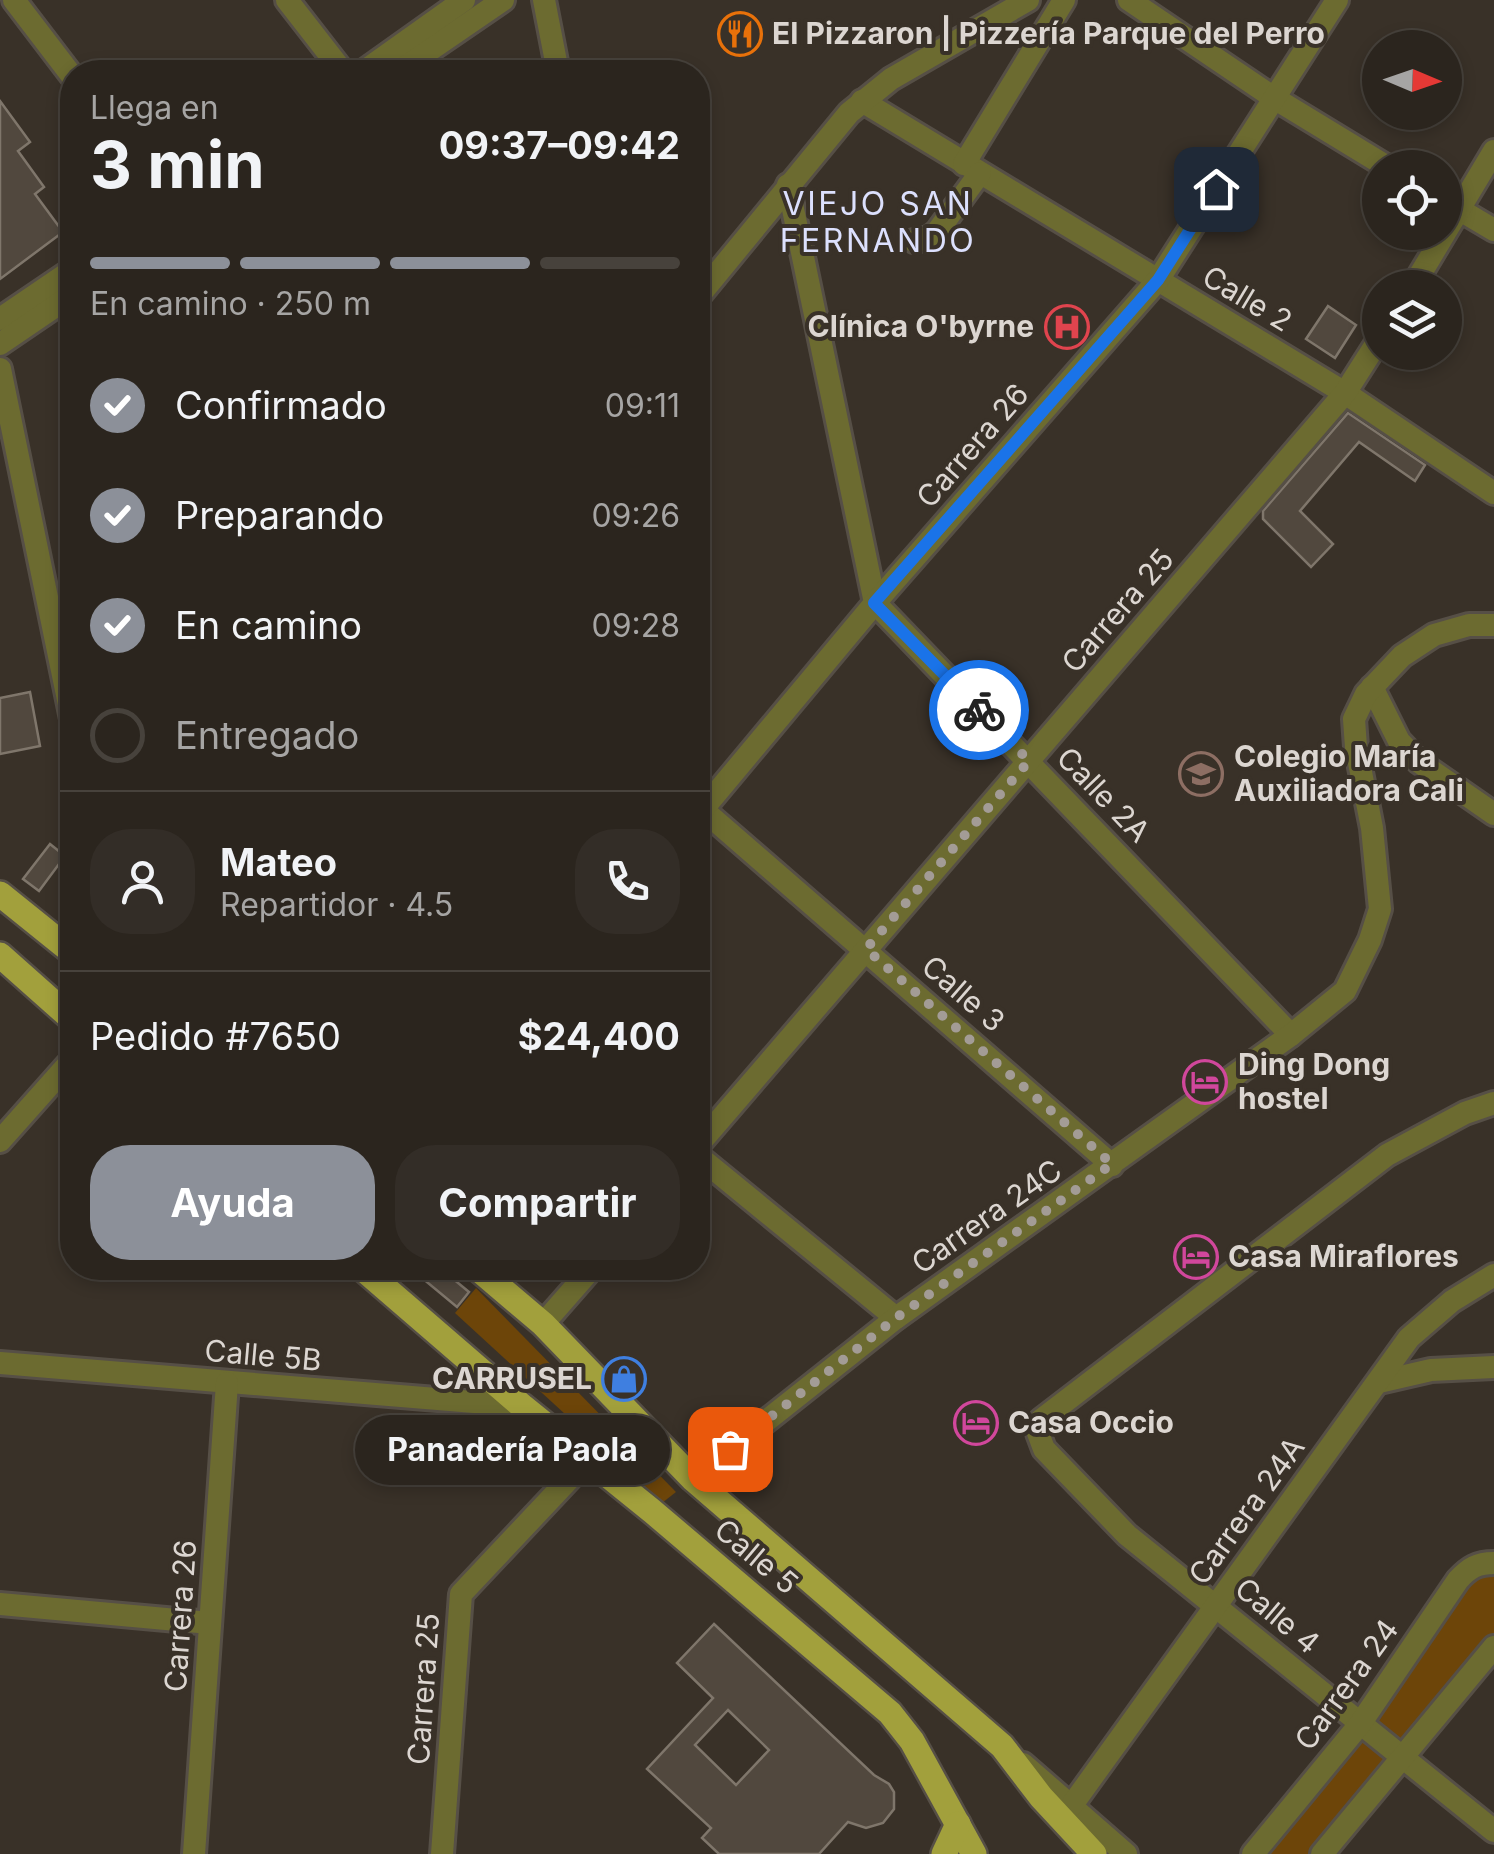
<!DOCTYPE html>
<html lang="es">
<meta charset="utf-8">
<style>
body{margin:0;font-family:Inter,sans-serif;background:#332d27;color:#f1f3f6;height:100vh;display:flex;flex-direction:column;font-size:38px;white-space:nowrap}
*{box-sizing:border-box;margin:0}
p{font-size:32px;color:#a6a5a4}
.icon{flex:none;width:55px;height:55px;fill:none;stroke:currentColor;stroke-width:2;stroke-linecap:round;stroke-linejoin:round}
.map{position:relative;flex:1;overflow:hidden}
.side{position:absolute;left:60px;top:60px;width:650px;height:1220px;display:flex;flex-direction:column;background:#2b251e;border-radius:40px;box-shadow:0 5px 15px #0003,0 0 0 2px #47423c}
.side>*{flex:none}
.needle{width:65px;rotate:92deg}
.fabs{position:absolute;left:1362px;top:30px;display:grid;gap:20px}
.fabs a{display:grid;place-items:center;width:100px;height:100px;border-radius:50%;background:#2b251e;box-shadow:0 5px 15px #0003,0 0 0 2px #47423c;font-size:50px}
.pin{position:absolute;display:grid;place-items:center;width:85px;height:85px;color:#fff;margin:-42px;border-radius:20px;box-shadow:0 5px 15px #0006}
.courier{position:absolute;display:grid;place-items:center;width:100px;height:100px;margin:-50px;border:8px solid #1a73e8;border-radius:50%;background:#fff;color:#222;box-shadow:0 2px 12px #0007}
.bubble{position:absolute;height:70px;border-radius:35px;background:#2b251e;box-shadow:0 5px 15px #0003,0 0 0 2px #47423c;font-size:32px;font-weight:700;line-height:70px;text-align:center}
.headline em{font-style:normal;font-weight:700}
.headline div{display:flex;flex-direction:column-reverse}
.headline{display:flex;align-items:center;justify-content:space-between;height:170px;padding:0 30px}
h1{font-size:65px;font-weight:700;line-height:75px}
.bar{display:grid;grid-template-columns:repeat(4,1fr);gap:15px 10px;align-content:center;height:120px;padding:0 30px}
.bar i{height:12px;border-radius:8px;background:#47423c}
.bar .on{background:#8c9099}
.bar p{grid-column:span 4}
.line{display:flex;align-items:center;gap:25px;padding:0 30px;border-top:2px solid #47423c}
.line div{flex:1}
.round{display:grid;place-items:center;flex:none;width:105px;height:105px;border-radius:40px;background:#332d27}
ol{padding:0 30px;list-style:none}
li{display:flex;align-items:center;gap:30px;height:110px}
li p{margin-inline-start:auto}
li .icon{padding:10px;border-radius:50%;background:#8c9099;color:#fff;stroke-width:4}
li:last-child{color:#a6a5a4}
li i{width:55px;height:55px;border:5px solid #47423c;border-radius:50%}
.cta{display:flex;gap:20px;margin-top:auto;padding:20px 30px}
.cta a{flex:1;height:115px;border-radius:40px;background:#8c9099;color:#fff;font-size:40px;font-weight:700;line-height:115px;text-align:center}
.cta a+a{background:#332d27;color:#f1f3f6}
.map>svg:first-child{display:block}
</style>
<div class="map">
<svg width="1494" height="1854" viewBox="0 0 1494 1854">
<rect width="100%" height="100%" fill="#393128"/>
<!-- green -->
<g fill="#6d4509">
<path d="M476 1288 676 1492 662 1503 455 1313Z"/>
<path d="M1494 1563V1647L1322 1854H1253L1458 1580Z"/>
</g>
<!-- building -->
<g fill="#51483e" stroke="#7f766b" stroke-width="2.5" fill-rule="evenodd">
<path d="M0 101 30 142 18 151 44 187 35 194 63 232 0 279Z"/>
<path d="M1328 306 1356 325 1335 358 1306 339Z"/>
<path d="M1348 413 1425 465 1415 481 1359 442 1300 511 1333 544 1311 567 1263 519V511Z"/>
<path d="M30 692 40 746 0 754V698Z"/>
<path d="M50 844 65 856 39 891 23 879Z"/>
<path d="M410 1268H440L469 1292 457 1307Z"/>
<path d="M714 1624 874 1775 889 1784 894 1792V1809L883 1823 866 1828 848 1822 819 1854H719L702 1838 711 1828 647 1769 713 1698 677 1663ZM728 1710 769 1750 736 1785 695 1745Z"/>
</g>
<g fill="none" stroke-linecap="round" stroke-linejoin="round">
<!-- minor casing -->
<g stroke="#564f46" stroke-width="28">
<g id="minor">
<path d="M14 0 72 76"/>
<path d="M287 0 343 72"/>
<path d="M544 0 558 72"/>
<path d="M1129 0 1274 98 1389 168"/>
<path d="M363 72 464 0"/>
<path d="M398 72 503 0"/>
<path d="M862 101 1345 393 1494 493"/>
<path d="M964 164 1064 0"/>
<path d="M788 185 875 603 1291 1035"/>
<path d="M1445 201 1494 230"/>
<path d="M914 241 929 238 937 232 980 173"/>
<path d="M1412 288 1494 151"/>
<path d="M698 297 849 113 891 79 1028 0"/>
<path d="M0 319 72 270"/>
<path d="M0 344 72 295"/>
<path d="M0 369 72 719"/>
<path d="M1372 687 1399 741 1419 762 1494 814"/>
<path d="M698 784 702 809 1112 1165"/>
<path d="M698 815 875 603 1158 280 1337 0"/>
<path d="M1494 1103 1465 1113 1387 1155 1041 1420 1038 1433 1044 1449 1127 1535 1494 1831"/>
<path d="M0 1141 72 1060"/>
<path d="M698 1145 1345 393 1380 338"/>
<path d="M698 1156 896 1318"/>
<path d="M543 1324 592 1268"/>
<path d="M0 1363 522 1406"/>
<path d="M1379 1382 1431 1370 1494 1367"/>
<path d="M693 1479 896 1318 1291 1035 1345 991 1370 940 1380 909 1372 828 1356 747 1354 719 1366 694 1402 656 1434 635 1469 625H1494"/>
<path d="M0 1604 210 1623"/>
<path d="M1023 1764 1126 1854"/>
<path d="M1072 1805 1409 1338 1452 1301 1494 1275"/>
<path d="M194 1854 227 1383"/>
<path d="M442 1854 461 1594 588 1459"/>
<path d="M1253 1854 1360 1724 1458 1580C1469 1568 1477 1563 1494 1563"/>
<path d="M1322 1854 1494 1647"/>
</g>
</g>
<!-- major casing -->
<g stroke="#564f46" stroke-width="30">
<g id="major">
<path d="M0 894 72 952"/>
<path d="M0 955 72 1019"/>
<path d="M362 1268 522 1406 652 1511 890 1713 912 1741 974 1854"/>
<path d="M477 1268 543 1324 693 1479 1002 1746 1041 1797 1094 1854"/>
<path d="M944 1854 958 1824"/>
</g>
</g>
<!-- minor -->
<use href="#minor" stroke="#6c6b30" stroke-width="22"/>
<!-- major -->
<use href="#major" stroke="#a2a03c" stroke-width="25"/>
</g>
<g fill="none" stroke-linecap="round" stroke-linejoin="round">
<!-- done -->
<path stroke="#a39c96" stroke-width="10" stroke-dasharray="0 18" d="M730 1449 896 1318 1112 1164 866 949 1029 761 979 710"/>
<!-- route -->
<path stroke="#1a73e8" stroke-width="12" d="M979 710 874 603 1158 280 1216 189"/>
</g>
<!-- icons -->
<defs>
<g id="restaurant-ring" transform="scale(2.25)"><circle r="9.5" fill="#393128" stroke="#e8710a" stroke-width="1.5"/><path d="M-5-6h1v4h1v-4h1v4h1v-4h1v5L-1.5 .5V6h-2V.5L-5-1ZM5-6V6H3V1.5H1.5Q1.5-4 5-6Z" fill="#e8710a"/></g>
<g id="hospital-ring" transform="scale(2.25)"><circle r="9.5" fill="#393128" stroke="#e0444e" stroke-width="1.5"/><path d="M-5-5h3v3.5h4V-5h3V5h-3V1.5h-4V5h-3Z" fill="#e0444e"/></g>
<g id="school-ring" transform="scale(2.25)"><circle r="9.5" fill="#393128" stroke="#8d6e63" stroke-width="1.5"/><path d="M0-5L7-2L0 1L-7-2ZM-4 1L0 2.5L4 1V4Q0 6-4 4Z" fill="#8d6e63"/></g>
<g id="hotel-ring" transform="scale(2.25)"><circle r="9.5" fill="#393128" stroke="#d1479c" stroke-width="1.5"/><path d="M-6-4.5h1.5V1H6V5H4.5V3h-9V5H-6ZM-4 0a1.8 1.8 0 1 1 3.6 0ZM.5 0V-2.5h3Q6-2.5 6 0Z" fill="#d1479c"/></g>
<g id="shop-ring" transform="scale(2.25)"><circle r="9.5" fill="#393128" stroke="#3f7fe0" stroke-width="1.5"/><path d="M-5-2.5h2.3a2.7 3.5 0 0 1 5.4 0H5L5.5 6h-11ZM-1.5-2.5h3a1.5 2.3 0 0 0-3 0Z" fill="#3f7fe0"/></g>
</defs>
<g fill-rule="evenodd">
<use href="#restaurant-ring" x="740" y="34"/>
<use href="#hospital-ring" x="1067" y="327"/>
<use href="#school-ring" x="1201" y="774"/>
<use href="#hotel-ring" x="1205" y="1082"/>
<use href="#hotel-ring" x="1196" y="1257"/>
<use href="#shop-ring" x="624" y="1379"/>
<use href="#hotel-ring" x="976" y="1423"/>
</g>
<g text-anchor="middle" stroke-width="8" stroke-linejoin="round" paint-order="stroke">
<!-- poi labels -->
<g font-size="30" font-weight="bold" fill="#dcd6d1" stroke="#393128" text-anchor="start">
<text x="772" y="44">El Pizzaron | Pizzería Parque del Perro</text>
<text x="1034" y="337" text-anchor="end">Clínica O'byrne</text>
<text x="1234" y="767">Colegio María<tspan x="1234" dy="34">Auxiliadora Cali</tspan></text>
<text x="1238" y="1075">Ding Dong<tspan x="1238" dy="34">hostel</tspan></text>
<text x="1228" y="1267">Casa Miraflores</text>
<text x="592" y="1389" text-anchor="end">CARRUSEL</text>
<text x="1008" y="1433">Casa Occio</text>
</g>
<!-- street labels -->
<g font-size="30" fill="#dcd6d1" stroke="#393128">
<text transform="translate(1247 299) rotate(31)" y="10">Calle 2</text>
<text transform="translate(973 446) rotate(-49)" y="10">Carrera 26</text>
<text transform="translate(1118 611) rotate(-49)" y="10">Carrera 25</text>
<text transform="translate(1103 795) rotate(46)" y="10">Calle 2A</text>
<text transform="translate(963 994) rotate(41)" y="10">Calle 3</text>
<text transform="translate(987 1217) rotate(-35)" y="10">Carrera 24C</text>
<text transform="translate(263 1356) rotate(5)" y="10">Calle 5B</text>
<text transform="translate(1247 1511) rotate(-54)" y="10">Carrera 24A</text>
<text transform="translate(756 1557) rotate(40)" y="10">Calle 5</text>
<text transform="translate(181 1616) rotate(-86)" y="10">Carrera 26</text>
<text transform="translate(1277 1616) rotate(40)" y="10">Calle 4</text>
<text transform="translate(1347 1685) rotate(-54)" y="10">Carrera 24</text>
<text transform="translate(424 1689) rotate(-86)" y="10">Carrera 25</text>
</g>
<!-- neighbourhood labels -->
<g font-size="32" letter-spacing="2.5" fill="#dce0fd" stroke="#393128">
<text x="878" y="215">VIEJO SAN<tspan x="878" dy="37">FERNANDO</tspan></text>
</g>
</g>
</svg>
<div class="fabs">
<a><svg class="needle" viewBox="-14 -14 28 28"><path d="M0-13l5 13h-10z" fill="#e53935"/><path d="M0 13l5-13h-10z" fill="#a6a5a4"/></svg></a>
<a><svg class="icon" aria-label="locate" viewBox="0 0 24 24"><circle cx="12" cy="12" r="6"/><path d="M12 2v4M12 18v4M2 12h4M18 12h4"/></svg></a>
<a><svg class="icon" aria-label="layers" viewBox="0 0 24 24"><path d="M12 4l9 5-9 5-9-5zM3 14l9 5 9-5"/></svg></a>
</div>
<div class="pin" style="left:730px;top:1449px;background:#ea580c"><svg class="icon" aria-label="bag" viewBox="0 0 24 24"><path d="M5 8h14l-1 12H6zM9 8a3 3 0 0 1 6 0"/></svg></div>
<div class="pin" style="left:1216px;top:189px;background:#1f2937"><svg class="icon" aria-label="home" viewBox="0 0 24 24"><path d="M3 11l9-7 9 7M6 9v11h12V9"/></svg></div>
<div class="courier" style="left:979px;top:710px"><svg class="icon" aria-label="bike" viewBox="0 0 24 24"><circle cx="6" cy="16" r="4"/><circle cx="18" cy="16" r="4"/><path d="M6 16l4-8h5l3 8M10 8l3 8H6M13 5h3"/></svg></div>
<div class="bubble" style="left:355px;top:1415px;width:315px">Panadería Paola</div>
<section class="side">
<div class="headline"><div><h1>3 min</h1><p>Llega en</p></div><em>09:37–09:42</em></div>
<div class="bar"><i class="on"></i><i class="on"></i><i class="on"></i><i></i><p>En camino · 250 m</p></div>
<ol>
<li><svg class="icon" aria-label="check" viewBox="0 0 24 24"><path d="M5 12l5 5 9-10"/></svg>Confirmado<p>09:11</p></li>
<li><svg class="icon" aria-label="check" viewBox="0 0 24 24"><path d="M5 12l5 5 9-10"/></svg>Preparando<p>09:26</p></li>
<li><svg class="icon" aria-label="check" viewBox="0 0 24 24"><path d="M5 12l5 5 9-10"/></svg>En camino<p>09:28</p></li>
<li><i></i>Entregado</li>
</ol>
<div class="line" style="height:180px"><a class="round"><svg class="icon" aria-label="person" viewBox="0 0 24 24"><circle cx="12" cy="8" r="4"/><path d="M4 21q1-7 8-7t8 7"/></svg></a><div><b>Mateo</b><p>Repartidor · 4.5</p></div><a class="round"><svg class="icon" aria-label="phone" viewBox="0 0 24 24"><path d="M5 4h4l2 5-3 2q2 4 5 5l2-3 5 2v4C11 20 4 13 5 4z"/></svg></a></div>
<div class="line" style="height:130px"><div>Pedido #7650</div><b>$24,400</b></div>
<div class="cta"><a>Ayuda</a><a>Compartir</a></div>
</section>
</div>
